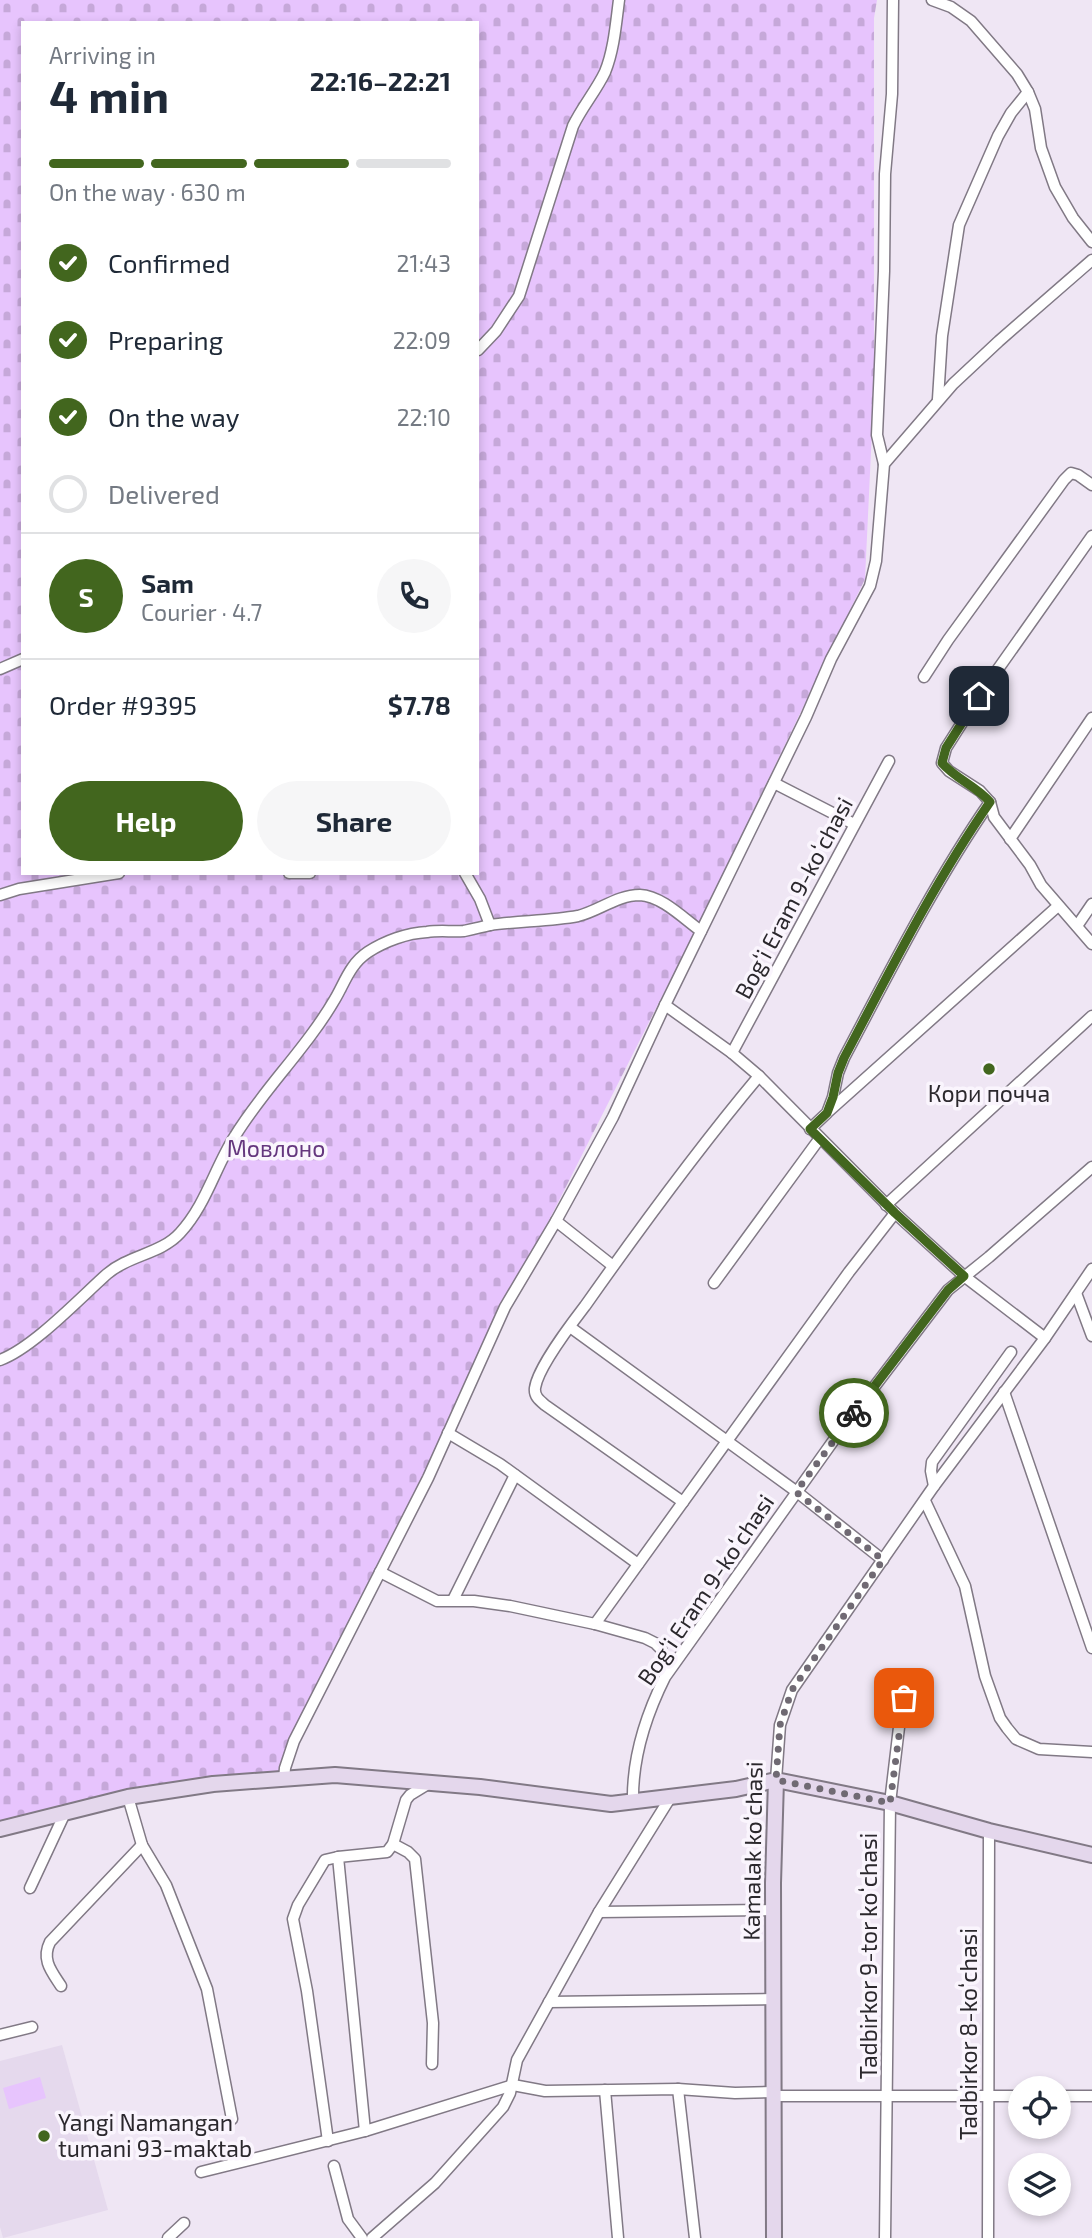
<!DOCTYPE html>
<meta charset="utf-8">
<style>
body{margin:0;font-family:"Exo 2",sans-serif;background:#f6f6f7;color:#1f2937;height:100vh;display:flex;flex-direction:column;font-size:26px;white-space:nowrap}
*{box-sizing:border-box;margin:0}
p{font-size:23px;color:#747a83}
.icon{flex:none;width:38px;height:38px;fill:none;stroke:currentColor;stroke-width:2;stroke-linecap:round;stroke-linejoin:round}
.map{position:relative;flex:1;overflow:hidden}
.drawer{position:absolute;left:21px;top:21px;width:458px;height:854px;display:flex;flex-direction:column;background:#fff;border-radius:0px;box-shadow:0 4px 10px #0003}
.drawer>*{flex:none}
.fabs{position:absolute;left:1008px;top:2076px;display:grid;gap:14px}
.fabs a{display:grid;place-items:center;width:63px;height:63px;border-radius:50%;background:#fff;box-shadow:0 4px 10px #0003;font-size:35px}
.pin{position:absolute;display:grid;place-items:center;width:60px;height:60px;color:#fff;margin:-30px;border-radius:14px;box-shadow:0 4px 10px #0006}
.courier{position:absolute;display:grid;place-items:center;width:70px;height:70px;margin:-35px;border:5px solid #42661e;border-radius:50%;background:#fff;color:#222;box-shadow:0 2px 9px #0007}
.overview em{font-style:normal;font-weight:700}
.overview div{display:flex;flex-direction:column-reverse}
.overview{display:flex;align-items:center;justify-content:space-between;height:119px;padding:0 28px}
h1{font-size:46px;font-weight:700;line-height:52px}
.bar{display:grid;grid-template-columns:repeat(4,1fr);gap:10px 7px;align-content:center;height:84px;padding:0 28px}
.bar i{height:9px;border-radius:5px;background:#e0e1e3}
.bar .on{background:#42661e}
.bar p{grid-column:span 4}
.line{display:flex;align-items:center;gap:18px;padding:0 28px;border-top:2px solid #e0e1e3}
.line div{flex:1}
.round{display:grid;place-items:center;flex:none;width:74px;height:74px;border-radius:37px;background:#f6f6f7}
ol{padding:0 28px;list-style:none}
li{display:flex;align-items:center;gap:21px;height:77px}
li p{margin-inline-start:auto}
li .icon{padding:7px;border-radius:50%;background:#42661e;color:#fff;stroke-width:4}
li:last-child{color:#747a83}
li i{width:38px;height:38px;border:4px solid #e0e1e3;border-radius:50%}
.primary-button{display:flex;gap:14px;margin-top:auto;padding:14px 28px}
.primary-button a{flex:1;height:80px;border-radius:42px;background:#42661e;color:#fff;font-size:28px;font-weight:700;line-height:80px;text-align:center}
.primary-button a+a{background:#f6f6f7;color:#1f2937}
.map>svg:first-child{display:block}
</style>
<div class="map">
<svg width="1092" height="2238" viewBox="0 0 1092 2238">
<defs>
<pattern id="cemetery-stones" width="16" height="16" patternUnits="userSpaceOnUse" patternTransform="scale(1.75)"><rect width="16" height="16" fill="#e7c4fd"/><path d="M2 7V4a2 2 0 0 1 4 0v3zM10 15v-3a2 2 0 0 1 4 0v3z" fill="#c6a8d9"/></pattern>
</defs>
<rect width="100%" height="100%" fill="#efe6f4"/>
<!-- built -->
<path fill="#e5d9ed" d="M62 2045 108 2210 3 2238 0 2227V2061Z"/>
<!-- cemetery -->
<path fill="url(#cemetery-stones)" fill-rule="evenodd" d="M0 0H877L874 18V388L865 579 699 923 474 1369 440 1456 280 1775 0 1829ZM23 23H478V873H23Z"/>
<!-- pitch -->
<path fill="#e7c4fd" d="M40 2077 46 2098 9 2109 3 2088Z"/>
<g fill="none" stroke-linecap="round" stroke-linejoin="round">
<!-- street casing -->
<g stroke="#817985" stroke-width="13">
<g id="street">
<path d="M932 0 951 7 971 21 1017 74 1028 92 1035 109 1041 148 1055 187 1073 218 1092 242"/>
<path d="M478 350 496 331 519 296 573 126C582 107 596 91 605 72 614 50 616 23 619 0"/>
<path d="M938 399 942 336 959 225 998 136 1011 113 1028 92"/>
<path d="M884 464 877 435 884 271 885 174 892 94 893 0"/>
<path d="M1092 536 979 696 946 748 942 763 949 771 980 791 990 802 994 817 1030 865 1041 885 1092 944"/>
<path d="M0 669 23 659"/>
<path d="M924 677 948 640 1064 480 1071 473 1078 475 1092 485"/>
<path d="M774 783 854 824"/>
<path d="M1010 839 1092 718"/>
<path d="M289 873H310"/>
<path d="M0 895 19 889 119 873"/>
<path d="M490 925C518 921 551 921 578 916 599 911 617 895 640 895 662 896 684 919 701 931"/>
<path d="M1077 926 1092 904"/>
<path d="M665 1005 732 1053 759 1076 895 1213 964 1276 1045 1338"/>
<path d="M732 1053 889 761"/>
<path d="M829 1111 1058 906"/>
<path d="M810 1129 827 1113 833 1097 838 1073 844 1058C890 971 934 883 990 802"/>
<path d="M886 1205 1092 1016"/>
<path d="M556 1221 613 1266"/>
<path d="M714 1283 820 1138"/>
<path d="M1076 1293 1092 1336"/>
<path d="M570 1327 797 1492 883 1560"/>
<path d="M0 1360C33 1348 80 1298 107 1274 129 1255 161 1254 180 1233 206 1205 215 1167 235 1136 257 1100 286 1069 311 1035 320 1023 328 1011 335 999 345 982 350 964 368 952 385 941 407 933 427 932 440 930 452 932 464 931 473 929 482 927 490 925L480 899 465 873"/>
<path d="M1004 1392 1092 1648"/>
<path d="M448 1433 500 1464 638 1564"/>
<path d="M934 1486 931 1471 932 1462 1011 1352"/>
<path d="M925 1501 965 1586 985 1676 1000 1718 1007 1728 1016 1739 1039 1749 1092 1752"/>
<path d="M683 1502 545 1405C539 1400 534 1396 535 1388 538 1367 572 1323 585 1306 640 1228 697 1150 759 1076"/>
<path d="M380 1572 437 1601H474L510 1606 595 1624 645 1638 655 1643 661 1649 664 1657 665 1676"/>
<path d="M453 1600 515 1475"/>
<path d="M595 1624 849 1272 895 1213"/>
<path d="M284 1780 285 1768 294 1741 428 1478 505 1307 556 1221 613 1117 665 1005 806 717 831 659 870 586 876 561 884 464 953 384 999 341 1092 260"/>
<path d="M776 1780 780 1725 792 1690 934 1486 1045 1338 1092 1269"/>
<path d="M128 1797 142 1845 166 1885 207 1989 232 2119"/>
<path d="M633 1802C632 1759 646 1715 665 1677L836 1437 948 1290 989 1257 1092 1167"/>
<path d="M393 1844 408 1852 415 1859 433 2023 432 2064"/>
<path d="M30 1888 65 1813"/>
<path d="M599 1912 774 1910"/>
<path d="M61 1986C52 1972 41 1960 50 1942L142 1845"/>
<path d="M549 2002 774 1999"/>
<path d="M0 2035 32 2027"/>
<path d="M678 2089 695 2238"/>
<path d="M605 2090 618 2238"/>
<path d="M775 2096H1020"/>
<path d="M1059 2096H1092"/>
<path d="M365 2131 338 1857 387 1852 393 1844 406 1800 410 1795 428 1784"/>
<path d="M328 2141 307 1991 293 1919 298 1905 325 1860 338 1857"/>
<path d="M334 2166 348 2219 362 2238"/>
<path d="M201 2172 365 2131 513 2085 545 2091 678 2089 735 2093 775 2092"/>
<path d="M168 2238 184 2223"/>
<path d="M372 2238 435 2183 503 2107 510 2093 517 2060 599 1912 670 1798"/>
<path d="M885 2238 890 1803 902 1702 908 1696 925 1698"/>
<path d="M988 2238 989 1831"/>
</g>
</g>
<!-- secondary casing -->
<g stroke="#817985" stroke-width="18">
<g id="secondary">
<path d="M0 1829 128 1797 213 1784 335 1775 480 1787 611 1804 736 1789 776 1780 890 1803 989 1831 1092 1855"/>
<path d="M774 2238 773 1883 776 1780"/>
</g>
</g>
<!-- street -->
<use href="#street" stroke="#fff" stroke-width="10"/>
<!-- secondary -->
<use href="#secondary" stroke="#e4d7ec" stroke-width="14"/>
</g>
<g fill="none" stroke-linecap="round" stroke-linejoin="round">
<!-- done -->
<path stroke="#706a73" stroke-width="7" stroke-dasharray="0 12.6" d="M854 1413 796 1492 883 1560 792 1690 780 1725 776 1780 890 1803 904 1698"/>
<!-- route -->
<path stroke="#42661e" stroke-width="9" d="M854 1413 948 1290 964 1276 895 1213 810 1129 827 1113 833 1097 838 1073 844 1058C890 971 934 883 990 802 976 786 956 779 942 763L946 748 979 696"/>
</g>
<!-- markers -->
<g fill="#42661e" stroke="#faf5fd" stroke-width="2.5">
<circle cx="989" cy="1069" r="7"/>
<circle cx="44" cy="2136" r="7"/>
</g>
<g text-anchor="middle" stroke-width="7" stroke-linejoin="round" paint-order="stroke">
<!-- street labels -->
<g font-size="23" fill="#2b282d" stroke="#faf5fd">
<text transform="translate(794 898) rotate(-62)" y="8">Bogʻi Eram 9-koʻchasi</text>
<text transform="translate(706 1590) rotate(-56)" y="8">Bogʻi Eram 9-koʻchasi</text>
<text transform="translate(753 1851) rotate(-89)" y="8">Kamalak koʻchasi</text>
<text transform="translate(869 1956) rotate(-90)" y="8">Tadbirkor 9-tor koʻchasi</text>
<text transform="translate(969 2034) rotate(-90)" y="8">Tadbirkor 8-koʻchasi</text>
</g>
<!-- poi labels -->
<g font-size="23" fill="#2b282d" stroke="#faf5fd">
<text x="989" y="1102">Кори почча</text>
<text x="58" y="2131" text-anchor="start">Yangi Namangan<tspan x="58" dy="26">tumani 93-maktab</tspan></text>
</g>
<!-- park labels -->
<g font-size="23" fill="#65377e" stroke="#faf5fd">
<text x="276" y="1157">Мовлоно</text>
</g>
</g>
</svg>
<div class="fabs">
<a><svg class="icon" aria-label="locate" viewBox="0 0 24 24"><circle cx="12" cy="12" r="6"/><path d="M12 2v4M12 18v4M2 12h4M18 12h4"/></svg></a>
<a><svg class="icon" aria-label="layers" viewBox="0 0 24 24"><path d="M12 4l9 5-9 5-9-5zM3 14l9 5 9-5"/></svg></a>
</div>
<div class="pin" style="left:904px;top:1698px;background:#ea580c"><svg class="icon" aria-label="bag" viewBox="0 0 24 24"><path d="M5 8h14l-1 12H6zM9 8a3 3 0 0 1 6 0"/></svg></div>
<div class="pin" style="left:979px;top:696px;background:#1f2937"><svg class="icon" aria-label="home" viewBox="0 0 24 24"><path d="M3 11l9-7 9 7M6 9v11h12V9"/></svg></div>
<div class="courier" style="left:854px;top:1413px"><svg class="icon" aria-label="bike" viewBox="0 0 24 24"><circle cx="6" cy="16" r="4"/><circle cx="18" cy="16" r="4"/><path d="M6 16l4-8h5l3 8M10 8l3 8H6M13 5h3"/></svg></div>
<section class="drawer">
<div class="overview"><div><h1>4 min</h1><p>Arriving in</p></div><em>22:16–22:21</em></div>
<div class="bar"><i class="on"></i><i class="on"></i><i class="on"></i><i></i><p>On the way · 630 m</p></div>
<ol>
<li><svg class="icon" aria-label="check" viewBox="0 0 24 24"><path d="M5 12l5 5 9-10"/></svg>Confirmed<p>21:43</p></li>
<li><svg class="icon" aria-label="check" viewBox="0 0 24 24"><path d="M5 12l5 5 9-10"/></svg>Preparing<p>22:09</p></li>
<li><svg class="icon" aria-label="check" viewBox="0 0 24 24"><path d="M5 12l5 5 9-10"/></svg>On the way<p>22:10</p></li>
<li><i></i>Delivered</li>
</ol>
<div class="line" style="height:126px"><b class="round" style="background:#42661e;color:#fff">S</b><div><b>Sam</b><p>Courier · 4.7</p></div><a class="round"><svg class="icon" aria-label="phone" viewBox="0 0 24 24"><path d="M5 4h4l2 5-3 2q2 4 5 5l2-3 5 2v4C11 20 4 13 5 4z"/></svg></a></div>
<div class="line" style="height:91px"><div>Order #9395</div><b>$7.78</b></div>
<div class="primary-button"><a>Help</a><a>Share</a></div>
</section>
</div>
